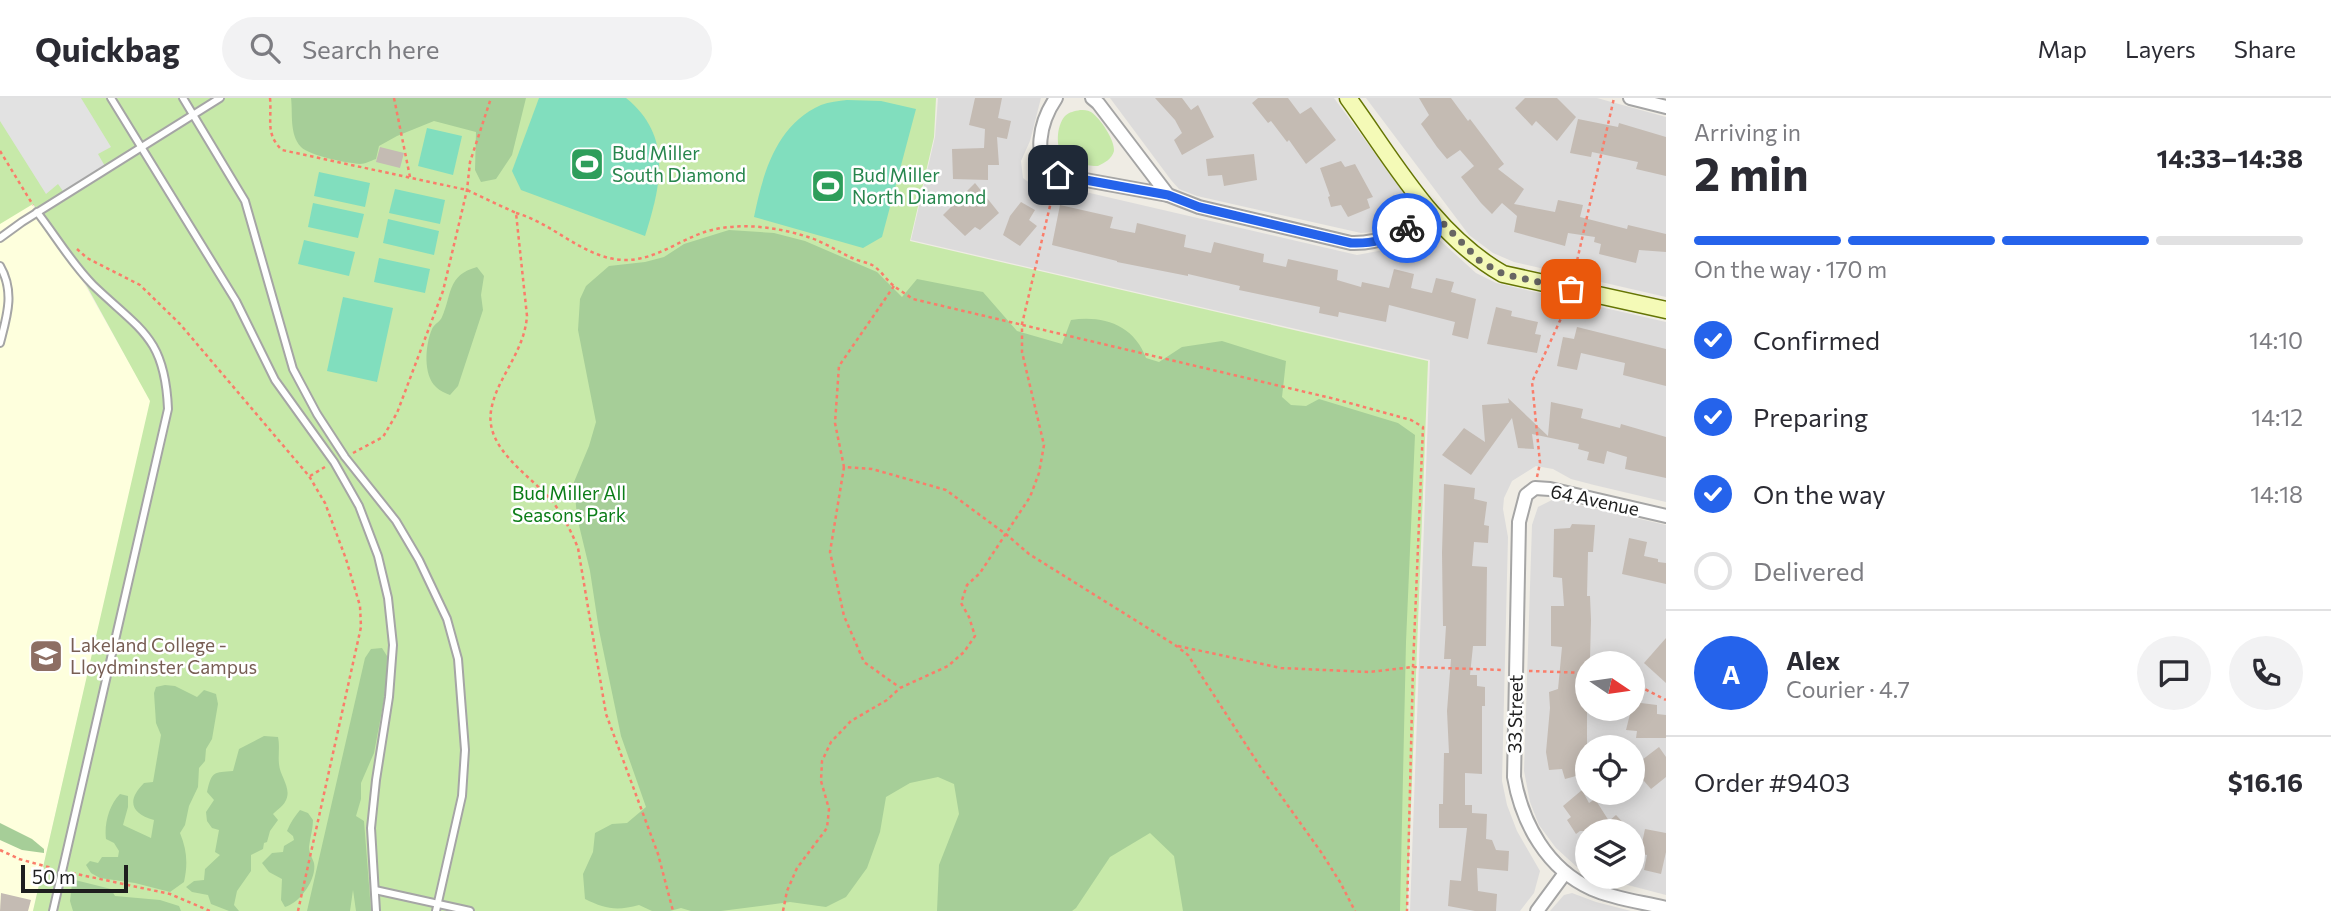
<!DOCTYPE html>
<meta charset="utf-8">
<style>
body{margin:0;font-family:Commissioner,sans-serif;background:#f2f2f3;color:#2b2b33;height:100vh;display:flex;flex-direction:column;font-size:26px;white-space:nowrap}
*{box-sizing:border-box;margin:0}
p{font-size:23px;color:#7c7c81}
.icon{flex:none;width:38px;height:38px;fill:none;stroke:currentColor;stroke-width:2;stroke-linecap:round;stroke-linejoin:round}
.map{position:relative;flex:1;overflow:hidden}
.drawer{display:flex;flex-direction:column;background:#fff;width:665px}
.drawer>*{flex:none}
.needle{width:46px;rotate:103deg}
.controls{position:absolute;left:1575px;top:553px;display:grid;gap:14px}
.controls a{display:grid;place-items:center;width:70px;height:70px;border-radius:50%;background:#fff;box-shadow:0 4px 18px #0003;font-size:35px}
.scale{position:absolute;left:21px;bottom:18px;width:107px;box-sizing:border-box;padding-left:7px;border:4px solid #1e1e1e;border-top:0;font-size:19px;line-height:24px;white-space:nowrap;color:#1e1e1e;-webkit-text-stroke:5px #fff;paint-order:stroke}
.pin{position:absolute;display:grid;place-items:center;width:60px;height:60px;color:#fff;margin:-30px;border-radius:14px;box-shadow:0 4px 10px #0006}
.courier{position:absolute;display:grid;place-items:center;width:70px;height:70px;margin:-35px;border:5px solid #2563eb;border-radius:50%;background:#fff;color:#222;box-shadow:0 2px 9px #0007}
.headline em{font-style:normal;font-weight:700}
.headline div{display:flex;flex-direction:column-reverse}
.headline{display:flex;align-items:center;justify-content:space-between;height:119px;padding:0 28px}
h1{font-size:46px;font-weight:700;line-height:52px}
.bar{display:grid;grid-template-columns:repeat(4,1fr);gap:10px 7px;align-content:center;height:84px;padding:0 28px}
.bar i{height:9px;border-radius:5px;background:#e1e1e2}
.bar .active{background:#2563eb}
.bar p{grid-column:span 4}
.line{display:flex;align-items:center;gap:18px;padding:0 28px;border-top:2px solid #e1e1e2}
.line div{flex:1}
.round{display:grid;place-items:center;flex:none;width:74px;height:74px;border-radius:37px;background:#f2f2f3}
ol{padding:0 28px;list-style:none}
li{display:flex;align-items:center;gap:21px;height:77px}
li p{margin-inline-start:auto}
li .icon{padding:7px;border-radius:50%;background:#2563eb;color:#fff;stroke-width:4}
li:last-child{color:#7c7c81}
li i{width:38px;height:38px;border:4px solid #e1e1e2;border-radius:50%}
header{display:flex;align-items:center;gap:42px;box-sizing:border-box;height:98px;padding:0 35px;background:#fff;border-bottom:2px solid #e1e1e2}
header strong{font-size:33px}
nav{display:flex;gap:38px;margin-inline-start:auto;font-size:24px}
.search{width:490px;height:63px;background:#f2f2f3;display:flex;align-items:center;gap:18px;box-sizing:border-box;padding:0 24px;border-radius:38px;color:#7c7c81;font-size:26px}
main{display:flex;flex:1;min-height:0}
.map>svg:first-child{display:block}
</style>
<header>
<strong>Quickbag</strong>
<div class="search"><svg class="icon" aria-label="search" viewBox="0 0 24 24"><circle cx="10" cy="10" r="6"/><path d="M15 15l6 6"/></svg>Search here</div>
<nav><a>Map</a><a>Layers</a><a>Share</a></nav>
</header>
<main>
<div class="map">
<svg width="1666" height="813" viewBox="0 0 1666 813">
<rect width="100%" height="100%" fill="#efece4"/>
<!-- residential -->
<g fill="#dcdbdb" fill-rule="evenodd">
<path d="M938 0H1041L1030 43 1021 63 1023 80 1031 86H1051L1357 157 1389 151 1420 135 1434 137 1476 175 1496 185 1666 224V404L1594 387 1571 381 1553 371 1536 368 1512 383 1504 400 1503 411 1508 439 1502 683 1507 707 1517 733 1540 773 1534 795 1520 813H1410L1430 262 911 142 935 39Z"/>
<path d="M1110 0H1334L1402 92 1407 102 1404 114 1388 129 1376 134 1361 135 1197 98 1179 91 1171 82Z"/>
<path d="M1366 0H1597L1666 19V199L1514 164 1493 155 1469 137Z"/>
<path d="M1554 401 1666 427V797L1597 779H1633V733H1587V774L1577 769 1556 750 1539 727 1530 704 1524 673 1532 427 1538 409ZM1587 565H1633V611H1587ZM1587 649H1633V695H1587Z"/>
<path d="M1572 795 1596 804 1631 813H1550L1564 797Z"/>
</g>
<!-- education -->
<path fill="#feffdd" d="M0 60 72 164 151 303 33 813H0Z"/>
<!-- grass -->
<g fill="#c7e9a9">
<path d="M0 0H936L934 39 910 143 1428 263 1407 813H33L150 303 73 163 33 106 0 126Z"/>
<path d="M1080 12C1084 12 1087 12 1091 14 1100 20 1115 42 1114 53 1112 61 1104 65 1098 68 1088 68 1073 66 1065 60 1055 52 1056 28 1065 18 1069 14 1075 13 1080 12Z"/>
</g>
<!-- forest -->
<g fill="#a6ce98">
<path d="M291 0H526L512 57 496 81 481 84 475 72 476 34 434 23 397 38 379 48 376 61C370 63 365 66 360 66 347 65 310 58 301 49 289 36 293 15 291 0Z"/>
<path d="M729 132 774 135 805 143 877 174 902 199 917 181 983 194 1017 233 1062 246 1071 222C1103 217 1134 227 1146 260L1159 264 1182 249 1222 243 1286 263 1282 299 1291 307 1306 308 1319 301 1398 325 1415 337 1406 544 1400 813H1183L1174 758 1150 735 1110 759 1076 810 1072 813H937L939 767 959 716 954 686 938 679 910 685 886 699 880 734 867 770 846 799 826 809 790 804 721 813H691L681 810 670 813H652L639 807C617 813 605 811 585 801L583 776 593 754 595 735 612 726 627 725 646 709 621 638 599 532 590 473 577 419 574 384 589 348 596 324 578 232 580 201 586 188 609 168 645 164 664 159 684 146Z"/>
<path d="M477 169 484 178 481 197 483 212 458 288 450 297C445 295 440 293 436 289 423 277 425 247 432 231 434 226 440 224 442 219 452 197 447 177 477 169Z"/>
<path d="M382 550 387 558 386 591 374 655 361 685V701L356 718 364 723 371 813H356L353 792 350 813H307L365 560 371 551Z"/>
<path d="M165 587 175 588 197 599 204 592 216 596 218 606 212 641 206 651 205 663 199 670 198 689 189 708 185 727 180 735C187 752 188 766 184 784L170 794 135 785 100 780 91 775 86 767 90 763 98 765 102 759H118L119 753 114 745 106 741C104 726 109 707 120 696L128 698V709L123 727 151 740 154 722C130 715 127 702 144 685L153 684 161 637 156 625 154 595 156 589Z"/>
<path d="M264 638 278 639C280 649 278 657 279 666 280 679 293 691 285 704 283 708 277 712 273 716L278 722 270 733 267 744 264 745 263 751 251 757V773L237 793 234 807 239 813H229L211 806 208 797 192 794 186 789 194 783 204 782 205 771 220 757 215 754 219 732 212 730 207 723 206 714 214 702 207 694C212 672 214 675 233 673L239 651Z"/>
<path d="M300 712 308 715 313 722C313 731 310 740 309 749 309 755 312 759 314 765 317 781 300 805 285 809L281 802 282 781 269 774 262 765 272 755 283 754 284 748 294 742 293 738 287 733C290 725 295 718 300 712Z"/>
<path d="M0 725 32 741 44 751V755L22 752 0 742Z"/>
<path d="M75 782 111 791 115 798 160 802 179 808 181 813H73L70 803 72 785Z"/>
</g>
<!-- pitch -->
<g fill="#81debe">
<path d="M539 0H626C673 38 661 87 645 138L521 92 512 73Z"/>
<path d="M847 2 881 3 916 11 882 139 863 150 754 119C763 75 776 27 821 7 829 4 839 3 847 2Z"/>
<path d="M427 30 462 38 453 77 418 68Z"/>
<path d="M319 74 370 85 365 109 314 98Z"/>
<path d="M395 91 445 102 440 126 389 115Z"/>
<path d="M313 105 364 116 358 140 308 129Z"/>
<path d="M388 121 439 133 434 157 383 145Z"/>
<path d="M304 142 355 154 349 178 298 166Z"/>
<path d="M379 160 430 171 425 195 374 184Z"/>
<path d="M343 199 393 210 377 284 327 273Z"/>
</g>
<!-- parking -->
<path fill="#e2e2e2" d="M0 0H81L111 49 98 56 106 70 65 96 58 86 46 96 0 23Z"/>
<!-- building -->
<g fill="#c4bbb3">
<path d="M975 0H1002L998 20 1011 23 1007 41 997 39 999 67H988V82L953 81 952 51 984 50 985 31 969 27Z"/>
<path d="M1155 0H1182L1191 12 1198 7 1214 39 1182 57 1174 42 1182 35 1175 22Z"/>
<path d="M1258 0H1288L1300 16 1311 9 1336 42 1306 66 1289 42 1287 44 1271 23 1268 25 1252 5Z"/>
<path d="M1419 0H1451L1468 23 1470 21 1504 66 1498 71 1524 91 1514 106 1555 114 1558 102 1583 107 1580 119 1627 131 1628 127 1666 136V154L1639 152 1636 165 1599 156 1601 146 1594 144 1595 139 1568 135 1565 148 1514 134 1517 118 1502 105 1492 116 1481 105 1461 79 1474 68 1460 52 1447 61 1437 49 1421 26 1429 17Z"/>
<path d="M1525 0H1557L1576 19 1557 43 1536 23 1532 28 1515 10Z"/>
<path d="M1578 21 1618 29 1619 25 1666 39V78L1636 71 1638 64 1592 54 1591 59 1570 55Z"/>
<path d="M380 49 404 55 400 70 376 64Z"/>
<path d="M1254 56 1257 82 1224 88 1222 77 1208 78 1206 61Z"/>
<path d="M1341 63 1345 69 1355 66 1373 99 1367 101 1370 110 1348 119 1341 107 1331 109 1328 99 1330 98 1320 70Z"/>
<path d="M975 85 999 115 980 132 975 129 965 138 943 117Z"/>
<path d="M1021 104 1035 112 1029 122 1037 128 1020 148 1003 137 1010 118Z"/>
<path d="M1060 107 1113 119 1110 130 1135 135 1137 125 1186 137 1184 149 1211 155 1214 144 1264 156 1263 164 1286 169 1288 161 1338 172 1337 182 1361 189 1362 184 1389 190 1394 171 1414 176 1411 190 1432 195 1436 180 1454 184 1451 194 1476 201 1468 241 1452 237 1455 224 1389 207 1386 224 1339 214 1338 219 1319 215 1320 209 1239 192 1240 188 1188 176V178L1117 164V163L1052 147Z"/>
<path d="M1496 209 1512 213 1511 218 1538 224 1535 236 1541 237 1537 255 1487 246Z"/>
<path d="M1577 229 1666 251V288L1623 277 1625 265 1581 255 1577 272 1557 268 1563 239 1574 241Z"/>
<path d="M1508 300 1548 338 1551 304 1583 311 1581 320 1620 330 1621 326 1666 339V380L1625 371 1627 359 1607 353 1604 366 1587 362 1589 354 1578 351 1579 346 1532 336 1534 351 1518 350 1512 320 1471 377 1442 357 1464 330 1485 344 1482 307 1509 305Z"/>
<path d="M1444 386 1475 390 1474 401 1487 404 1484 427 1489 428 1488 445 1474 444 1472 468 1487 469 1486 548H1473L1470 577H1477V588L1485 589V608H1482V676L1465 675V707H1472V715L1487 716 1486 741 1492 742 1496 752 1509 753 1508 773 1477 770 1478 793 1497 796 1496 813H1475L1448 808 1450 782 1461 783 1467 730H1439V706H1443L1444 655H1449L1447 613 1451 561H1444L1446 528H1443L1442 455Z"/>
<path d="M1572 426 1595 427 1593 454H1588L1587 498H1590L1591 522 1590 562H1587V675L1565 681 1562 671 1549 672 1546 654 1550 610 1549 594 1558 591 1562 549 1551 548V508H1564L1562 480 1553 479 1554 431 1570 430Z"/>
<path d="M1629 440 1647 444 1644 458 1658 461V464L1666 465V486L1622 476Z"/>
<path d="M1666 540V585L1644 565Z"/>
<path d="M1633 604 1657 607V616L1666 617V640H1636L1637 633 1626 632Z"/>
<path d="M1659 649 1666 659V679L1651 691 1637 675 1644 670 1638 665Z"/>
<path d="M1582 692 1589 705 1595 701 1609 723 1616 717 1631 733H1580L1576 736 1567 722 1571 719 1563 708Z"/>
<path d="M1645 731 1666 735V754L1661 776 1644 772 1647 757 1633 754V735L1642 745Z"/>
<path d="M1 795 31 802 28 813H0Z"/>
</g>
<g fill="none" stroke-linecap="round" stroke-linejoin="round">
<!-- lane casing -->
<g stroke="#a5a5a5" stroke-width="10">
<g id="lane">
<path d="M111 0 236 203 275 282 334 364 359 408 378 458 388 500 393 547 389 599 376 682 371 730 376 813"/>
<path d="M183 0 245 103 293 271 317 316 345 359 396 423 419 462 447 521 458 561 465 652 462 698 436 813"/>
<path d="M37 114C55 137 72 166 93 187 140 232 165 239 168 311L53 813"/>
<path d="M0 140 22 124 220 0"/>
<path d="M0 168C15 194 7 218 0 245"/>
<path d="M375 792 470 813"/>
</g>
</g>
<!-- street casing -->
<g stroke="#a5a5a5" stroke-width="16">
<g id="street">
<path d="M1056 0C1041 22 1029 63 1058 77L1168 97 1098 5 1092 0"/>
<path d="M1630 0 1666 9"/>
<path d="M1168 97 1199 109 1351 145C1383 146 1405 132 1429 111"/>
<path d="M1666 418 1550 391 1535 390 1526 397 1519 424 1514 679C1522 725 1547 771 1592 791 1615 801 1641 804 1666 810"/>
<path d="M1537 813 1565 775"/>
</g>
</g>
<!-- secondary casing -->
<g stroke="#657504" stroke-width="19">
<path id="secondary" d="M1348 0C1393 62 1434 137 1503 176L1666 212"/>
</g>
<!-- path -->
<g stroke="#fa7d6a" stroke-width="2.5" stroke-dasharray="3.5 3.5" stroke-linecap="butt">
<path d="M270 0C272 22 265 36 282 52L467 92 516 115 527 218C524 256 496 280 491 313 485 351 530 377 552 403 563 417 571 433 578 450L606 616 658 756 673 813"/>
<path d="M394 0 410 79"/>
<path d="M0 53 33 107"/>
<path d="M516 115C553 125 583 160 623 162 655 163 678 142 708 133 740 124 777 129 808 139 824 144 837 153 852 160 858 163 866 164 872 167 881 172 887 183 895 189 901 193 907 197 913 201L1335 301 1411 322 1423 329 1413 569 1407 813"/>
<path d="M77 151 87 160 140 187 180 226 309 378 325 405 346 461 360 508 361 529 298 813"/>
<path d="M1574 176 1614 0"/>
<path d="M894 188 839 268 835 325 844 369 872 371 946 392 1007 437 1029 456 1175 547 1188 557 1261 670 1321 754 1340 784 1355 813"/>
<path d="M353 355 383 339 397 315 443 193 467 92 470 64 491 0"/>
<path d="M844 369 830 454 844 518 864 564 899 589"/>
<path d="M310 378 325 369"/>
<path d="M1537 379 1540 365 1532 284 1568 205"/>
<path d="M1178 548 1281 570 1369 574 1413 569 1504 572"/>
<path d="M1529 573 1587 575"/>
<path d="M1633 585 1666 602"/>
<path d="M0 752 19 761 52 770"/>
<path d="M72 775 170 796 210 813"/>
<path d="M783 813 787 793 797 770 827 730 829 711 821 683 822 663 831 644 851 623 887 602 900 590 948 568 964 554 975 538 969 519 961 505 967 487 980 475 1030 399 1039 375 1044 347 1022 254V226L1054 91"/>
</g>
<!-- lane -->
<use href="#lane" stroke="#fff" stroke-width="6"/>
<!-- street -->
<use href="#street" stroke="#fff" stroke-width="12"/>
<!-- secondary -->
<use href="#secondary" stroke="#f4fab7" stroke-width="16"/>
</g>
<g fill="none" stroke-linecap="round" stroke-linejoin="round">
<!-- done -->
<path stroke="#676663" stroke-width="7" stroke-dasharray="0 12.6" d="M1407 130 1429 111 1480 163 1503 176 1571 191"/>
<!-- route -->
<path stroke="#2563eb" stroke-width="9" d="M1058 77 1168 97 1199 109 1351 145C1373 146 1389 141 1407 130"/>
</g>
<!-- icons -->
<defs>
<g id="stadium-square" transform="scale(1.75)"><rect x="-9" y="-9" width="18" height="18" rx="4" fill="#2e9e5b" stroke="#fff"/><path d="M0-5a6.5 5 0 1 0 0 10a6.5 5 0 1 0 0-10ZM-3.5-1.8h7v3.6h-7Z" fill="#fff"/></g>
<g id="university-square" transform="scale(1.75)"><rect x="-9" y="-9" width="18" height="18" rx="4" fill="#8d6e63" stroke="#fff"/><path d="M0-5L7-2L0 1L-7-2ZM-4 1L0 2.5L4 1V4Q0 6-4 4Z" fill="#fff"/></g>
</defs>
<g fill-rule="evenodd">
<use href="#stadium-square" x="587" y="66"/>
<use href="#stadium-square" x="828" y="88"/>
<use href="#university-square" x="46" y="558"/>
</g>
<g text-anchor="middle" stroke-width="5" stroke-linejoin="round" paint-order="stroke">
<!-- leisure labels -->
<g font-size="19" fill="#27864d" stroke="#fff" text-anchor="start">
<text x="612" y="62">Bud Miller<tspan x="612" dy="22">South Diamond</tspan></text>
<text x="852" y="84">Bud Miller<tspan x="852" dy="22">North Diamond</tspan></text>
</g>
<!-- park labels -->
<g font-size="19" fill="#0b7d18" stroke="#fff">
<text x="569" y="402">Bud Miller All<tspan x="569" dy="22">Seasons Park</tspan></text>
</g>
<!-- street labels -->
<g font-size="19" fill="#1e1e1e" stroke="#fff">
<text transform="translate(1595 402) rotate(12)" y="7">64 Avenue</text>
<text transform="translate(1515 616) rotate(-89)" y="7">33 Street</text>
</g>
<!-- education labels -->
<g font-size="19" fill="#785e54" stroke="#fff" text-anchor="start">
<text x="70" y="554">Lakeland College -<tspan x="70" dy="22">Lloydminster Campus</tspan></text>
</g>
</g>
</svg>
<div class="controls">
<a><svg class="needle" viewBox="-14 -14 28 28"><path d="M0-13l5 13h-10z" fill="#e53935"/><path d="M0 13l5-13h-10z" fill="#7c7c81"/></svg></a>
<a><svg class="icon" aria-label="locate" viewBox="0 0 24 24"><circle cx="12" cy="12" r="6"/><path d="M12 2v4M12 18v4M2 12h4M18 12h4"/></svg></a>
<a><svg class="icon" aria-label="layers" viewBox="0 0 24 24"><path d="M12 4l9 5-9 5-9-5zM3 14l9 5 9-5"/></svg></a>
</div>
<div class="scale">50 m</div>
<div class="pin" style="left:1571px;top:191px;background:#ea580c"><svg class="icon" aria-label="bag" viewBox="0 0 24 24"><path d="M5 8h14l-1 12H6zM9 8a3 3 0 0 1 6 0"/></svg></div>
<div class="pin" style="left:1058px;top:77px;background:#1f2937"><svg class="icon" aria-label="home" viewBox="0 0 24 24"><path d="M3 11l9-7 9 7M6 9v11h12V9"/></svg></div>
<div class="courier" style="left:1407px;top:130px"><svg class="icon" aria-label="bike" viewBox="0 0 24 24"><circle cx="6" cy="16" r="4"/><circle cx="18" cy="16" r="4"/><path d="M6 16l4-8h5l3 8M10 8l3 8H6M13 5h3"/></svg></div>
</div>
<section class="drawer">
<div class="headline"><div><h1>2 min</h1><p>Arriving in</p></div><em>14:33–14:38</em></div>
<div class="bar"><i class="active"></i><i class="active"></i><i class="active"></i><i></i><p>On the way · 170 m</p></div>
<ol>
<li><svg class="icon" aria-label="check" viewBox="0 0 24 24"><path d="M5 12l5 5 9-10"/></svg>Confirmed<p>14:10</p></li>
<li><svg class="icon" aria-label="check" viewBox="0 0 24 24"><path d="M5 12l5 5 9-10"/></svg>Preparing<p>14:12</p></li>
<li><svg class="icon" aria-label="check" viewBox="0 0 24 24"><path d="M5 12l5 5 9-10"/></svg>On the way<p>14:18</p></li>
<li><i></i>Delivered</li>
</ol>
<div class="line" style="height:126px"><b class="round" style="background:#2563eb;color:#fff">A</b><div><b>Alex</b><p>Courier · 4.7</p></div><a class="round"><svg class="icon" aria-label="chat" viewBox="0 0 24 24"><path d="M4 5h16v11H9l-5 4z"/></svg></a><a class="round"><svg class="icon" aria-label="phone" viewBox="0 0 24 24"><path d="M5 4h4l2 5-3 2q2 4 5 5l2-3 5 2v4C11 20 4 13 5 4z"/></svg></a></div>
<div class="line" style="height:91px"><div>Order #9403</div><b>$16.16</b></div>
</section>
</main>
